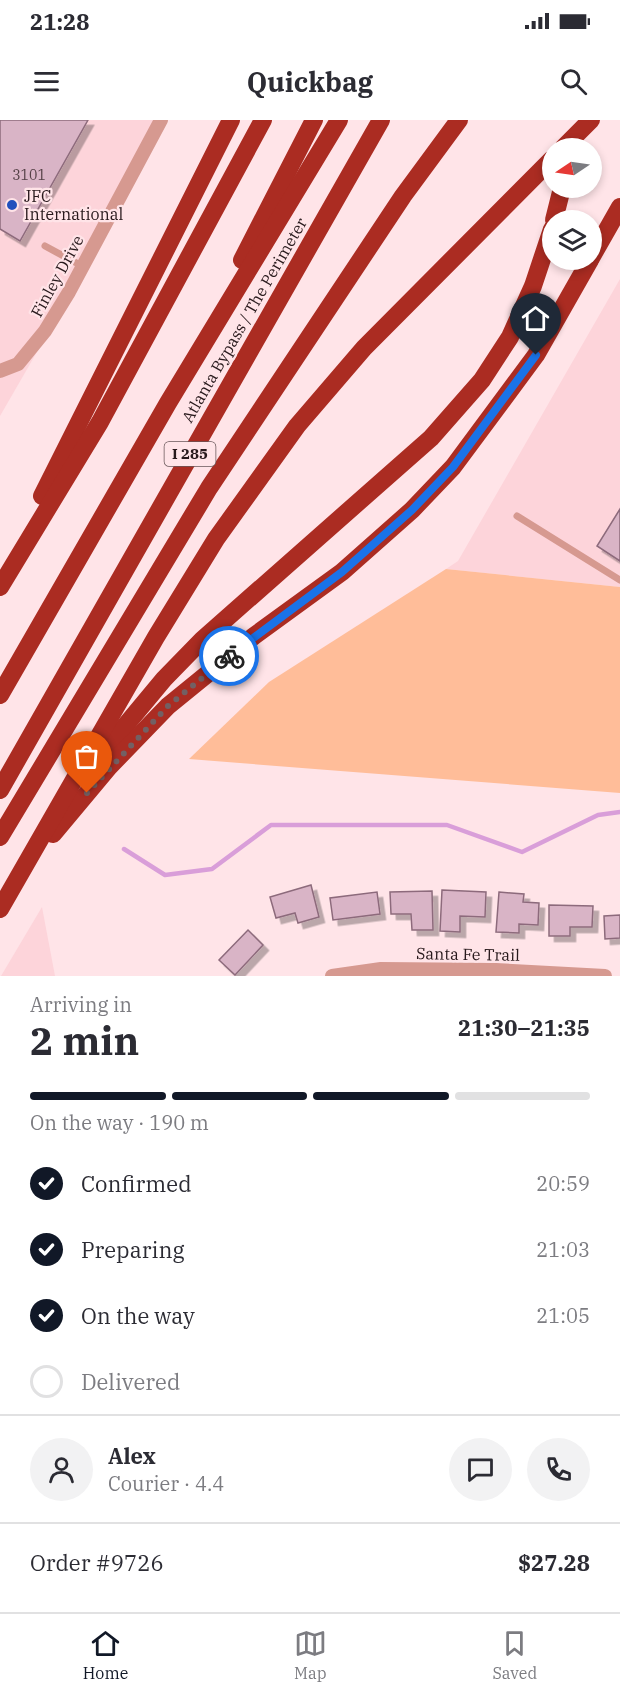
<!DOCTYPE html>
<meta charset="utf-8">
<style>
body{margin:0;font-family:"IBM Plex Serif",serif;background:#f2f2f3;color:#2b2b33;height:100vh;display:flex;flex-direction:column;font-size:22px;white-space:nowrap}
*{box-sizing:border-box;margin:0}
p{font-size:20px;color:#7c7c81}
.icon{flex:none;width:33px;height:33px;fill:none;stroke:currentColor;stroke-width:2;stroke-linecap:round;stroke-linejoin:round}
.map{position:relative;height:856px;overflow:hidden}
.details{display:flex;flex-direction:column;background:#fff;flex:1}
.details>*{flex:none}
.needle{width:39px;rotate:257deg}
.controls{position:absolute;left:542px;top:18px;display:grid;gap:12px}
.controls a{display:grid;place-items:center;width:60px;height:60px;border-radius:50%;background:#fff;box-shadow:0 3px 9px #0003;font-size:30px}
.pin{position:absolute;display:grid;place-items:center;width:51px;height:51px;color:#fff;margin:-62px -26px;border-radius:50% 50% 50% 0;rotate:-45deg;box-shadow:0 0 6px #0007}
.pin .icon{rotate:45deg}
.courier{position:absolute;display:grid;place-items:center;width:60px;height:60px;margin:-30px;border:4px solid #1a73e8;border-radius:50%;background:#fff;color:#222;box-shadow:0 2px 8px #0007}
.head em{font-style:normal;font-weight:700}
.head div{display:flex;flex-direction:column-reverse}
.head{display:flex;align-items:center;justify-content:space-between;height:102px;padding:0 30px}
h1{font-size:39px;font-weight:700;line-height:45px}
.bar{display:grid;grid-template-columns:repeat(4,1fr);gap:9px 6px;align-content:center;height:72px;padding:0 30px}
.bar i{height:8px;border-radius:4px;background:#e1e1e2}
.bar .on{background:#111827}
.bar p{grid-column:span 4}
.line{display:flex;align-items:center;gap:15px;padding:0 30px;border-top:2px solid #e1e1e2}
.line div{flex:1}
.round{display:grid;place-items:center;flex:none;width:63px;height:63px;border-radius:32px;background:#f2f2f3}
ol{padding:0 30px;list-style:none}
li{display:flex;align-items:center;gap:18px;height:66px}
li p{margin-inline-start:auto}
li .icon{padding:6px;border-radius:50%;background:#111827;color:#fff;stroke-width:4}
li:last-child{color:#7c7c81}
li i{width:33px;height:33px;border:3px solid #e1e1e2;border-radius:50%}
.status{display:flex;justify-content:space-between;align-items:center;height:42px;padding:0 30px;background:#fff;direction:ltr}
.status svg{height:16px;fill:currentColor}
header{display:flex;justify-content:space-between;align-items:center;height:78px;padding:0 30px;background:#fff;font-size:27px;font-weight:700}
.dock{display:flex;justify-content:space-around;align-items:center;height:84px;border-top:2px solid #e1e1e2;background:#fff;font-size:16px;color:#7c7c81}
.dock a{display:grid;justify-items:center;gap:3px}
.dock .on{color:#111827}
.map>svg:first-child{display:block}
</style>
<div class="status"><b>21:28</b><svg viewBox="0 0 49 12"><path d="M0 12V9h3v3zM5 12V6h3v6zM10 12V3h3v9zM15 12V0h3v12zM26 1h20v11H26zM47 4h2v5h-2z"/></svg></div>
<header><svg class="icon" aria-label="menu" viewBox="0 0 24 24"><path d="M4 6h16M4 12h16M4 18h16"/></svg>Quickbag<svg class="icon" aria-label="search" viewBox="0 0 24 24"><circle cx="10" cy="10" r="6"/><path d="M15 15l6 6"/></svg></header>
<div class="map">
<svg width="620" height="856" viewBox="0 0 620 856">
<defs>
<filter id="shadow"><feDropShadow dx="5.5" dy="5.5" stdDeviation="0" flood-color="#0004"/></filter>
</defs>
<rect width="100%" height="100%" fill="#ffe4e8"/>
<!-- built -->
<g fill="#fdd4da">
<path d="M0 0H164L123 83 0 296Z"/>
<path d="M620 159V467L446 449 458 441Z"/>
<path d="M42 787 55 856H1Z"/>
</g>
<!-- green -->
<path fill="#ffbd99" d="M446 449 620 467V673L189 639 269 562Z"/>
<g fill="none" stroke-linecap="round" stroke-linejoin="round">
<!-- stream -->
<path stroke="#d99ed9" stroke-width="4.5" d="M124 729 165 755 212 749 271 705H447L522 732 598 695 620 692"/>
</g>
<!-- building -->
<g fill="#d9b4c6" stroke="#8d6b7c" stroke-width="1.5" filter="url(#shadow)">
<path d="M0 0H88L20 121 0 109Z"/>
<path d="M620 389V441L597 426Z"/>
<path d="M311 765 319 797 298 803 295 793 276 798 270 777Z"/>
<path d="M442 770 486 772 485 797 460 796V812L440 811Z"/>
<path d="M432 771 433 810H412L411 794H391L390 772Z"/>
<path d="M377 772 380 794 333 800 330 778Z"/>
<path d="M499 772 524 774 523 782 539 783 538 805 519 804V813L496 812Z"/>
<path d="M549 785 593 786 592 807H570V816H549Z"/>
<path d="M620 795V818L605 819 604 796Z"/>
<path d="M248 810 263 825 235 855 219 840Z"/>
</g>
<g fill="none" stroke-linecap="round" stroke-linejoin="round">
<!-- lane -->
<g stroke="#d69990" stroke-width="7">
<path d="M45 126 82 146"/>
<path d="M517 396 620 460"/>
</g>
<!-- street -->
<g stroke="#d69990" stroke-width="14">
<path d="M0 251 18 244 45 211 69 172 161 0"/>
<path d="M332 856 381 849 496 850 605 856"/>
</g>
<!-- highway -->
<g stroke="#ab2c22" stroke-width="18">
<path d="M554 100 562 68"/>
<path d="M591 138 620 87"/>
<path d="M242 140 314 0"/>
<path d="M42 376 231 0"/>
<path d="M0 467 100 302 263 0"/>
<path d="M0 575 168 283 339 0"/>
<path d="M95 642 164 559 202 520 431 318 482 260 510 217 533 166 552 109"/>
<path d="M0 670 381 0"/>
<path d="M53 714 109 647 168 586 254 516 342 452 412 390 453 347 536 235 590 140"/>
<path d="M0 717 209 368 403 76 459 0"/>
<path d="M0 789 156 517 216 419 297 306 364 228 552 39"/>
</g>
<!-- highway-bridge -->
<path stroke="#ab2c22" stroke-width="18" d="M563 28 591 0"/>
</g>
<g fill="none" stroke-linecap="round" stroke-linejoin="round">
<!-- done -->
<path stroke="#736063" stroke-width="6" stroke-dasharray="0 10.8" d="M87 673 168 586 229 536"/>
<!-- route -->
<path stroke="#1a73e8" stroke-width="8" d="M229 536 342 452 412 390 453 347 536 235"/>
</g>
<!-- markers -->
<circle fill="#2250bd" stroke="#ffe4e8" stroke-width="2" cx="12" cy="85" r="6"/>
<g text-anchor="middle" stroke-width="4.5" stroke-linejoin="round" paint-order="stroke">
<!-- number labels -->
<g font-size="14" fill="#544046">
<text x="29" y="60">3101</text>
</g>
<!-- shield labels -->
<rect fill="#ffe4e8" stroke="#685659" stroke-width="1.5" x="164.5" y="322" width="51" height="24" rx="4.5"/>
<g font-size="15" font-weight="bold" fill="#28191c">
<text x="190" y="339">I 285</text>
</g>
<!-- poi labels -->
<g font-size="16" fill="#28191c" stroke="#ffe4e8" text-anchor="start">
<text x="24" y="82">JFC<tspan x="24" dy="18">International</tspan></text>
</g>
<!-- street labels -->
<g font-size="16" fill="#28191c" stroke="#ffe4e8">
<text transform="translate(57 156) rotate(-61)" y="6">Finley Drive</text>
<text transform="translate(244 200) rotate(-60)" y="6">Atlanta Bypass / The Perimeter</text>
<text transform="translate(468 834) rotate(1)" y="6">Santa Fe Trail</text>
</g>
</g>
</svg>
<div class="controls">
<a><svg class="needle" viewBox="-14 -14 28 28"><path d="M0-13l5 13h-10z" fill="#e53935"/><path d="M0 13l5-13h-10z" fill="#7c7c81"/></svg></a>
<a><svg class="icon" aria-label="layers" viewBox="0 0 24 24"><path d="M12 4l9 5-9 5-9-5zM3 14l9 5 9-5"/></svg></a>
</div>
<div class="pin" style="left:87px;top:673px;background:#ea580c"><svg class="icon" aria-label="bag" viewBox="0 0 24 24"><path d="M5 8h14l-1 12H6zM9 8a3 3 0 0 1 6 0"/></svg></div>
<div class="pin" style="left:536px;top:235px;background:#1f2937"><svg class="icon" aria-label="home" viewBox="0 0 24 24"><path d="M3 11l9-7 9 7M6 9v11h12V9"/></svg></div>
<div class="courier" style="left:229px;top:536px"><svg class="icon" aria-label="bike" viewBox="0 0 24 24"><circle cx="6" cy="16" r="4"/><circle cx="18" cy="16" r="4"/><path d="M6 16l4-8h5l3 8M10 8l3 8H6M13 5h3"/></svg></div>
</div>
<section class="details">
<div class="head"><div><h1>2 min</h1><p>Arriving in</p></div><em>21:30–21:35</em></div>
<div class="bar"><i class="on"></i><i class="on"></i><i class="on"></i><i></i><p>On the way · 190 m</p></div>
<ol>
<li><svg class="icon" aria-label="check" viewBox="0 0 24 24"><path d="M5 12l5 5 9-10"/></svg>Confirmed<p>20:59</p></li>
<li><svg class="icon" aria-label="check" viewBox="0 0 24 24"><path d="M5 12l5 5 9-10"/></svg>Preparing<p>21:03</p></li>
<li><svg class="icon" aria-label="check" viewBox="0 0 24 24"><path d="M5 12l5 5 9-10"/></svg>On the way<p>21:05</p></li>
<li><i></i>Delivered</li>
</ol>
<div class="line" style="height:108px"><a class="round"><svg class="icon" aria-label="person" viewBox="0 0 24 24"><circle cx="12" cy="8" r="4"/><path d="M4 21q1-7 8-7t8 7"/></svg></a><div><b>Alex</b><p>Courier · 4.4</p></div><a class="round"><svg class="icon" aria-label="chat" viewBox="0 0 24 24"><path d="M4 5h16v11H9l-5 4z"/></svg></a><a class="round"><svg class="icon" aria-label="phone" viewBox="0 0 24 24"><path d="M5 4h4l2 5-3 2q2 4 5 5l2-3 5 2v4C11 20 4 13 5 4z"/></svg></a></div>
<div class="line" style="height:78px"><div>Order #9726</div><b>$27.28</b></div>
</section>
<nav class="dock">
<a class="on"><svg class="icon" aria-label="home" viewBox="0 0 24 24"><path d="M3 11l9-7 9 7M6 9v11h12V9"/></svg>Home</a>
<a><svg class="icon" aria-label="map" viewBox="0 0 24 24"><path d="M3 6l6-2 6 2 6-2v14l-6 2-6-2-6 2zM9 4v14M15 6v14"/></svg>Map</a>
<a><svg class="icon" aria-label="saved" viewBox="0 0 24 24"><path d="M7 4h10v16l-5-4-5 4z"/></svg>Saved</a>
</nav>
